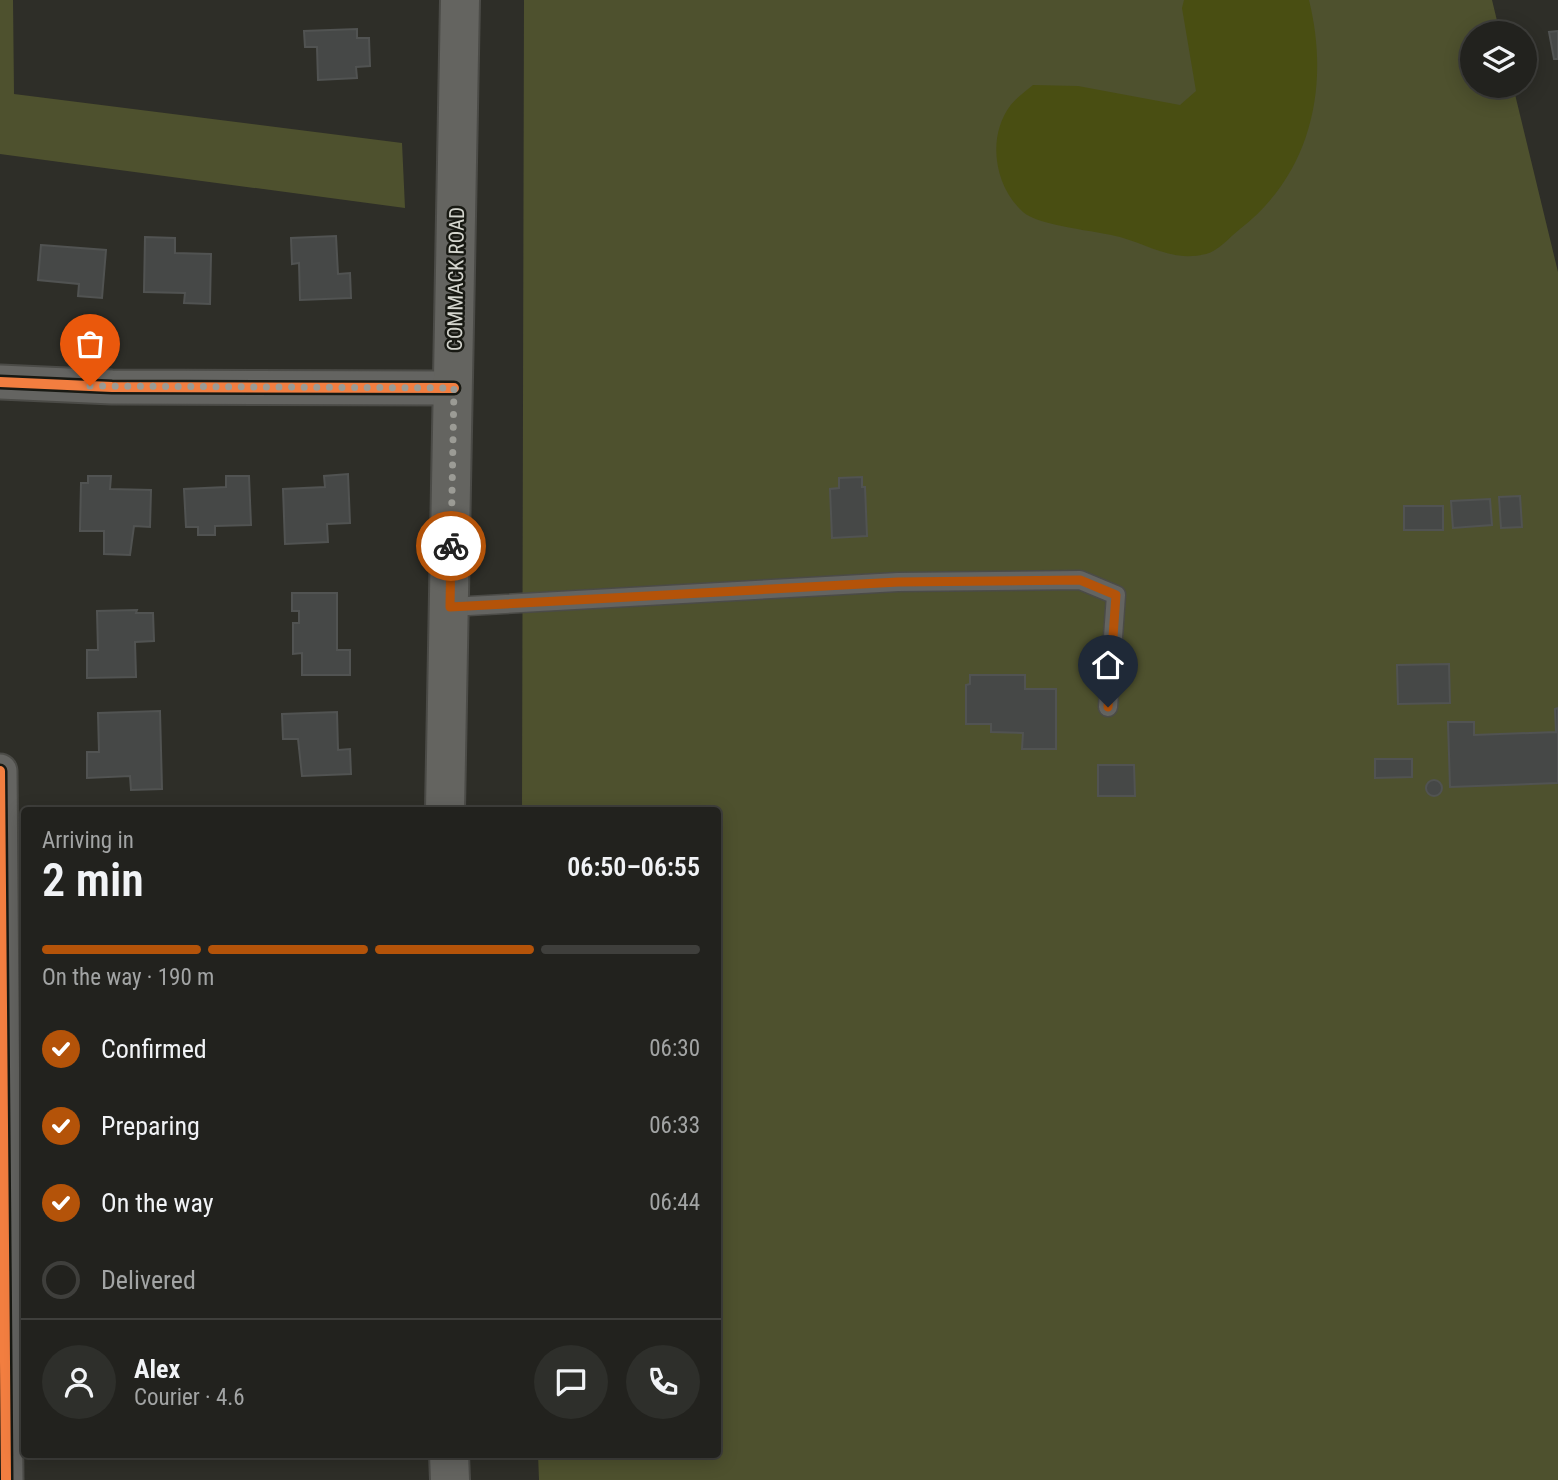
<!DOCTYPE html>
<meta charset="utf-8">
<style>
body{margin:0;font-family:"Roboto Condensed",sans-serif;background:#2e2f2b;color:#f1f3f6;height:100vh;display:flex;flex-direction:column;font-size:26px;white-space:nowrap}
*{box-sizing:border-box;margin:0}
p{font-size:23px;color:#a2a4a4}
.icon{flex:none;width:38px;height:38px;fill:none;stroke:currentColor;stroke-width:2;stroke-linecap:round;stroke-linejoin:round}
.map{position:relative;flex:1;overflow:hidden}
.side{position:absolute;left:21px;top:807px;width:700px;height:651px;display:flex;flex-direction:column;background:#22221e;border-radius:7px;box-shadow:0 4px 18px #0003,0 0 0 2px #3f3f3c}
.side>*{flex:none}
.controls{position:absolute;left:1460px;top:21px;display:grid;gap:14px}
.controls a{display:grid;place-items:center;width:77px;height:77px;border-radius:50%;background:#22221e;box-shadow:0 4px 18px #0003,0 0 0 2px #3f3f3c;font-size:35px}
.pin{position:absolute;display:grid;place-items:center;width:60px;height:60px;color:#fff;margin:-72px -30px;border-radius:50% 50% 50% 0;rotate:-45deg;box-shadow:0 0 7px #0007}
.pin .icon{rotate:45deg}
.courier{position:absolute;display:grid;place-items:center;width:70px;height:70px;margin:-35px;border:5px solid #b45309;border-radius:50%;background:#fff;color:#222;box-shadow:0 2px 9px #0007}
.head em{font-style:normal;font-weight:600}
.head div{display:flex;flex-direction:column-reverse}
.head{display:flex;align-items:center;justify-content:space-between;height:119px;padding:0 21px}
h1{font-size:46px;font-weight:600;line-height:52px}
.bar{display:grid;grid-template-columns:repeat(4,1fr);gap:10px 7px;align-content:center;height:84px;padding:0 21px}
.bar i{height:9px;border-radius:5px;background:#3f3f3c}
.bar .on{background:#b45309}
.bar p{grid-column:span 4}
.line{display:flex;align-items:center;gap:18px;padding:0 21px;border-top:2px solid #3f3f3c}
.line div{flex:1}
.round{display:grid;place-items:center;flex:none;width:74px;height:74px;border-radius:37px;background:#2e2f2b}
ol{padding:0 21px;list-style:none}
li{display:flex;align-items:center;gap:21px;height:77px}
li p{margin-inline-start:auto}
li .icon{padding:7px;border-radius:50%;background:#b45309;color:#fff;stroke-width:4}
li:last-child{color:#a2a4a4}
li i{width:38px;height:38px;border:4px solid #3f3f3c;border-radius:50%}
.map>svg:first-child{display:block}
</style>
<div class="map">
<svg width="1558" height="1480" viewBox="0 0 1558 1480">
<rect width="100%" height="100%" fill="#2e2e28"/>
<!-- green -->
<g fill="#4e512e">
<path d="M0 0H13L14 94 402 143 405 208 0 154Z"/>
<path d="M524 0H1492L1500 33H1472V86H1513L1558 272V1480H539L538 1454H718V810H522Z"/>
</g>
<!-- water -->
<path fill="#494e12" d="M1184 0H1309C1330 85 1312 173 1240 229 1230 237 1218 251 1206 254 1173 262 1151 246 1120 237 1098 231 1038 226 1023 212 994 186 987 137 1010 106 1016 98 1026 91 1033 85L1078 86 1180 105 1196 91 1182 8Z"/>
<!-- building -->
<g fill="#464847" stroke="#515352" stroke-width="2">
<path d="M357 29V38H369L370 66 356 67 357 78 318 80 317 47H305L304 31Z"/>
<path d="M1558 31V59H1554L1549 32Z"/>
<path d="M336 236 338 274 350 273 351 298 300 300 299 263 292 264 291 238Z"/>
<path d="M145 237 175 238V253L211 254 210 304 184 303 185 293 144 292Z"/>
<path d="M41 245 106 250 102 298 78 296 79 284 38 280Z"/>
<path d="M348 474 350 523 327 524 328 542 285 544 283 489 325 487 324 476Z"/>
<path d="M88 476H111L110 489 151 490 150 527 134 526 130 555 104 554V531H80L81 483H88Z"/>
<path d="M226 476H249L251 525 215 526V535H198V527H186L184 489 226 487Z"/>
<path d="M862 477V487H865L867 536 832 538 830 489 839 488V478Z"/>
<path d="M1520 496 1522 527 1501 528 1499 497Z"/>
<path d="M1490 499 1492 525 1453 528 1451 501Z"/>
<rect x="1404" y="506" width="39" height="24"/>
<path d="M292 593H337V650H350V675H302V653L293 654V623H299V611H292Z"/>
<path d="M137 610 136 613H153L154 641 135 642 136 677 87 678V650H98L97 611Z"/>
<path d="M1449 664 1450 703 1398 704 1397 665Z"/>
<path d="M970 675H1025V689H1056V749H1022L1023 733 991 732V724H966V685L970 684Z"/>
<path d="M1558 708V783L1450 787 1448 722H1474V735L1556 732 1555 709Z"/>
<path d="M160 711 162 789 131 790 130 776 87 778V752H99L98 713Z"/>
<path d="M337 712 338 750 350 749 351 774 302 776 298 739H283L282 714Z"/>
<path d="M1375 759H1412V777L1375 778Z"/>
<path d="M1098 765H1134L1135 796H1098Z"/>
<circle cx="1434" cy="788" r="8"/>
</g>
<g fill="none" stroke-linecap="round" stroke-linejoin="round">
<!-- lane casing -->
<g stroke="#4b4b47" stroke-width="21">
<path id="lane" d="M450 607 898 582 1080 580 1116 595 1108 707"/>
</g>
<!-- street casing -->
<g stroke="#4b4b47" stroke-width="37">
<g id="street">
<path d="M0 382 112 387 454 388"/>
<path d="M0 771 6 1480"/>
</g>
</g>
<!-- primary casing -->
<g stroke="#4b4b47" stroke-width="42">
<g id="primary">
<path d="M445 810 460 0"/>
<path d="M449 1454 450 1480"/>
</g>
</g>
<!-- lane -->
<use href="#lane" stroke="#646461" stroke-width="18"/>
<!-- street -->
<use href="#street" stroke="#646461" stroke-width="33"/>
<!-- primary -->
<use href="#primary" stroke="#646460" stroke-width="38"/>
<!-- cycleway casing -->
<g stroke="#181913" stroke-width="15">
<g id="cycleway">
<path d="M0 382 112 387 454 388"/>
<path d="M0 771 6 1480"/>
</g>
</g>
<!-- cycleway -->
<use href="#cycleway" stroke="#f27e40" stroke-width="10"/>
</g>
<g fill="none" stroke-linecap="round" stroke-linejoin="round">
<!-- done -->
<path stroke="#9b9b95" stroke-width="7" stroke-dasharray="0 12.6" d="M90 386 454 388 451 546"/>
<!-- route -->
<path stroke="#b45309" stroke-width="9" d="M451 546 450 607 898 582 1080 580 1116 595 1108 707"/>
</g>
<g text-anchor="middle" stroke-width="5" stroke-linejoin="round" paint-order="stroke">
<!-- street labels -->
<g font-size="21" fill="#d5d6cf" stroke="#181913">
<text transform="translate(456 279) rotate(-89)" y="7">COMMACK ROAD</text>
</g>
</g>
</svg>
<div class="controls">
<a><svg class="icon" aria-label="layers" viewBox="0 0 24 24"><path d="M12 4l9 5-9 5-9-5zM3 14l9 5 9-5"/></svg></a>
</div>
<div class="pin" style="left:90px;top:386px;background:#ea580c"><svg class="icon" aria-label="bag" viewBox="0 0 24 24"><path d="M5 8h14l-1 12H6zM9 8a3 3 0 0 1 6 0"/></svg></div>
<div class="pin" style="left:1108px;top:707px;background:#1f2937"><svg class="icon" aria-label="home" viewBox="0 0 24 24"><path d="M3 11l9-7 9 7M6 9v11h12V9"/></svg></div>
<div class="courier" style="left:451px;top:546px"><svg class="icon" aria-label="bike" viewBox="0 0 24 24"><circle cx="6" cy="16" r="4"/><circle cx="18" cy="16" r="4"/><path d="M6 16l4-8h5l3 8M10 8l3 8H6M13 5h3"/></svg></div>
<section class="side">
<div class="head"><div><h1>2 min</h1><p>Arriving in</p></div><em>06:50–06:55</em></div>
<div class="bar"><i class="on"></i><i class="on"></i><i class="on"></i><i></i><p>On the way · 190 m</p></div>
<ol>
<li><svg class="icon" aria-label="check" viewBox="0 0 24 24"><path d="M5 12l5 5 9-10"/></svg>Confirmed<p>06:30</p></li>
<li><svg class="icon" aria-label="check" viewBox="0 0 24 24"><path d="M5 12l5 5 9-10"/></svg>Preparing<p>06:33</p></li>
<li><svg class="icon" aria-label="check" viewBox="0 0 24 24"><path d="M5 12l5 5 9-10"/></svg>On the way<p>06:44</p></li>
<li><i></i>Delivered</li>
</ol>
<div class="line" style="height:126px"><a class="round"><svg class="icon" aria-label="person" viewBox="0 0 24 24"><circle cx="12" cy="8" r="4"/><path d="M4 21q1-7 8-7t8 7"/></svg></a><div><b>Alex</b><p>Courier · 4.6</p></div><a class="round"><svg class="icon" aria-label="chat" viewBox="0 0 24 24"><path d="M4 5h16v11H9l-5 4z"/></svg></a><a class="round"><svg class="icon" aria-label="phone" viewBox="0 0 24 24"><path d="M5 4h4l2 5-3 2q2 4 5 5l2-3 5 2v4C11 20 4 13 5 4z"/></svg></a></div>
</section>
</div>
